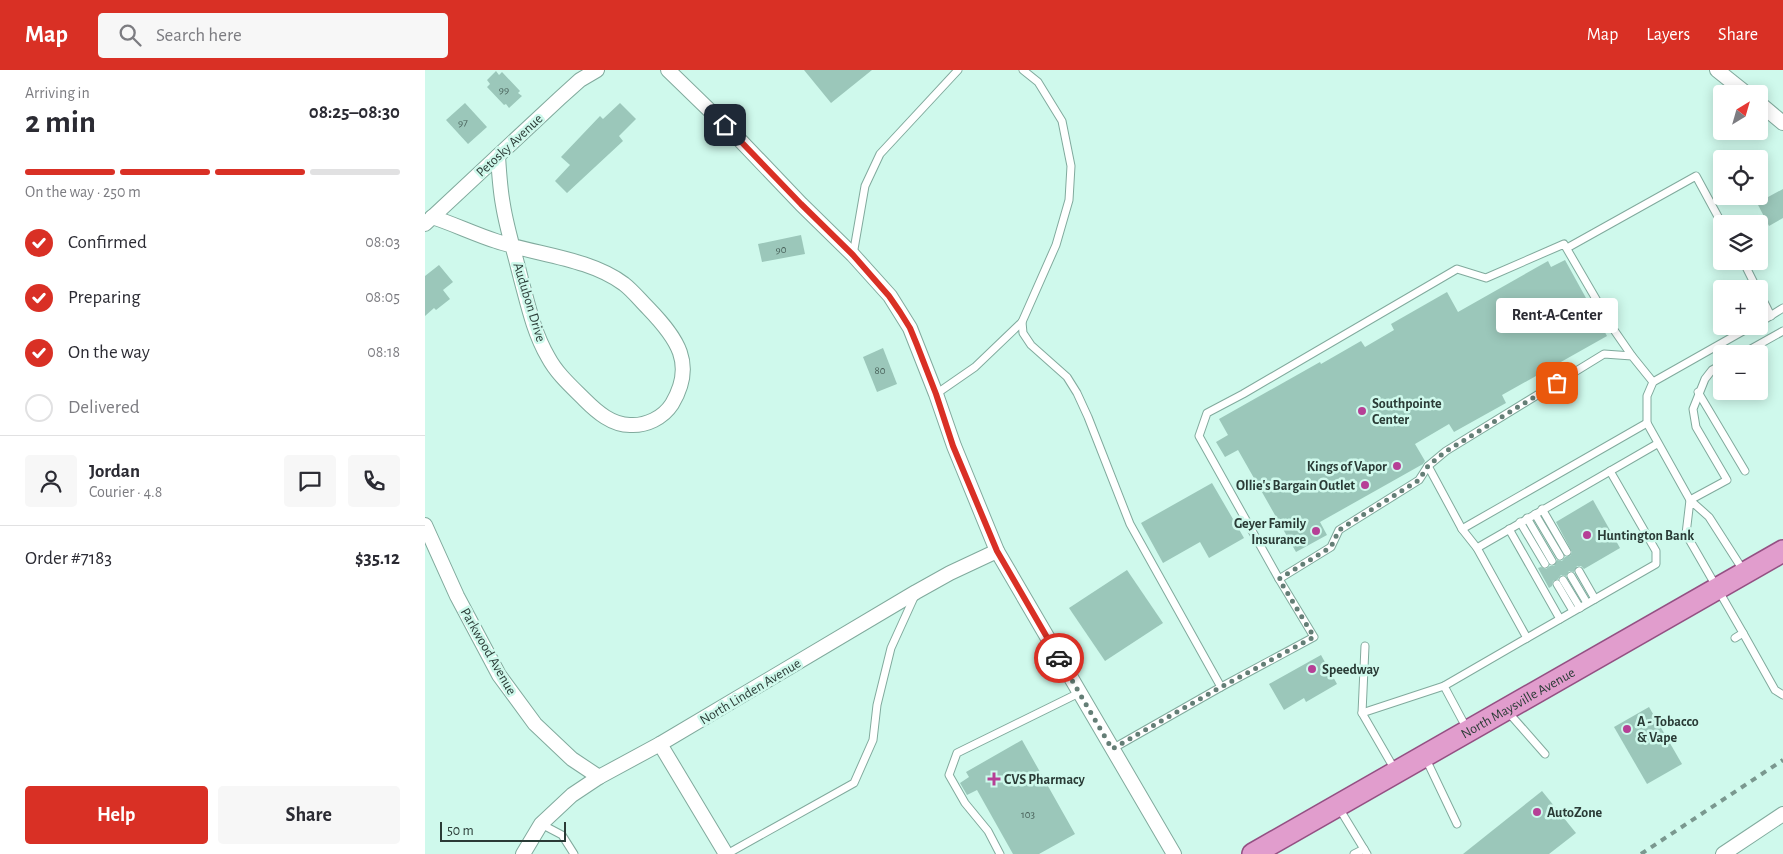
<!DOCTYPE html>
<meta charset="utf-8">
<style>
body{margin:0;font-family:"Alegreya Sans",sans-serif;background:#f7f7f7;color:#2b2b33;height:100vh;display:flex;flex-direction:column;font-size:19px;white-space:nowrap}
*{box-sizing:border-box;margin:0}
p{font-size:16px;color:#7c7c81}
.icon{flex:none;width:28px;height:28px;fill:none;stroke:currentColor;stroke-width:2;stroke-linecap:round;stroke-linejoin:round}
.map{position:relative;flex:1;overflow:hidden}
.side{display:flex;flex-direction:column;background:#fff;width:425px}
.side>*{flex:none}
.needle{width:32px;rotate:37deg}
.fabs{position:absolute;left:1288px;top:15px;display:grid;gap:10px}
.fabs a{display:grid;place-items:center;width:55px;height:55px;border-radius:5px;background:#fff;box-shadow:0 2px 12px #0003;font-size:25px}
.scale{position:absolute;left:15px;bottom:12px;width:126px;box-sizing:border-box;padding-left:5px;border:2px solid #2a3b36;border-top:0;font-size:14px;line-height:18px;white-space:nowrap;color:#2a3b36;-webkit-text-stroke:4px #cff9ec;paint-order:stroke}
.pin{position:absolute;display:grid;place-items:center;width:42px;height:42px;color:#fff;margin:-21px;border-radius:10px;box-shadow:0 2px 8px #0006}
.courier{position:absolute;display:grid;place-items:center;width:50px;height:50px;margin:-25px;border:4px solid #d93025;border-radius:50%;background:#fff;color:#222;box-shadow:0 1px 6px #0007}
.bubble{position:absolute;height:35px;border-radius:5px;background:#fff;box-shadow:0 2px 12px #0003;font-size:16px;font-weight:600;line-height:35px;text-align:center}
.overview em{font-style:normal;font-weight:600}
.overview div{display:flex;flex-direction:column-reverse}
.overview{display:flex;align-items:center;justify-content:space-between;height:85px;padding:0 25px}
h1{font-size:32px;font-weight:600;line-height:38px}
.bar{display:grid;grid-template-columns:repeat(4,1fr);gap:8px 5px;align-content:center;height:60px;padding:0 25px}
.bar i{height:6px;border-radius:4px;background:#e1e1e2}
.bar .current{background:#d93025}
.bar p{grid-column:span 4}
.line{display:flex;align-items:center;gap:12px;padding:0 25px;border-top:1px solid #e1e1e2}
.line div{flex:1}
.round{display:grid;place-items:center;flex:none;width:52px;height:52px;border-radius:5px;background:#f7f7f7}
ol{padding:0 25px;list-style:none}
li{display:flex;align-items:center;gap:15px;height:55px}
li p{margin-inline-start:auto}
li .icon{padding:5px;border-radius:50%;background:#d93025;color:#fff;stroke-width:4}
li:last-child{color:#7c7c81}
li i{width:28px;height:28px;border:2px solid #e1e1e2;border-radius:50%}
.primary-button{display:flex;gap:10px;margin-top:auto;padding:10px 25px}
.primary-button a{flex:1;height:58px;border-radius:5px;background:#d93025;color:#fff;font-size:20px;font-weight:600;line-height:58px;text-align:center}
.primary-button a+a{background:#f7f7f7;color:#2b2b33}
header{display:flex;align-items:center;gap:30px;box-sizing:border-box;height:70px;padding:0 25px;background:#d93025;color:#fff}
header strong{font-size:24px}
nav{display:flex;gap:28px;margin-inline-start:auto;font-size:18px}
.search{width:350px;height:45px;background:#f7f7f7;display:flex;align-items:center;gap:12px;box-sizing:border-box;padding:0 18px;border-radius:5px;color:#7c7c81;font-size:19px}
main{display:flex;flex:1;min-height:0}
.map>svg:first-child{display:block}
</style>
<header>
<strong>Map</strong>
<div class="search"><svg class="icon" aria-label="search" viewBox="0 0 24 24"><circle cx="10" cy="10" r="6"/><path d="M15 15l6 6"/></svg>Search here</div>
<nav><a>Map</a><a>Layers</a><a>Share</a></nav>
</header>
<main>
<section class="side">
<div class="overview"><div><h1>2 min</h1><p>Arriving in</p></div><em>08:25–08:30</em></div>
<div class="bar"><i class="current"></i><i class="current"></i><i class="current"></i><i></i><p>On the way · 250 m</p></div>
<ol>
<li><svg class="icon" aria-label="check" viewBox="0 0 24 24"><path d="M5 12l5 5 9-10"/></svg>Confirmed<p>08:03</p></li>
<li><svg class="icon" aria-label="check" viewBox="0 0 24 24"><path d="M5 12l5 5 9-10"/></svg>Preparing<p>08:05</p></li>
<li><svg class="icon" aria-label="check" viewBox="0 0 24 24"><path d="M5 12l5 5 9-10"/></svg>On the way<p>08:18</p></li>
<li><i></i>Delivered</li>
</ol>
<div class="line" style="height:90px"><a class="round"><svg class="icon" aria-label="person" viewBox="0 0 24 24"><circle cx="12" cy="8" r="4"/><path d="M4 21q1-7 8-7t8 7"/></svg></a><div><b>Jordan</b><p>Courier · 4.8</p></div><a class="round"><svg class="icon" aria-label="chat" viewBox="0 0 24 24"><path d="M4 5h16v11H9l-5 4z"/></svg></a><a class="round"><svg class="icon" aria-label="phone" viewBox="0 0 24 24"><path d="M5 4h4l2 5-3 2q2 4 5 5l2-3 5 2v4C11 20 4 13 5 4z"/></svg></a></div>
<div class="line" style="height:65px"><div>Order #7183</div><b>$35.12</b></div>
<div class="primary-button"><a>Help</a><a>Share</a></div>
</section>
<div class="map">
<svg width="1358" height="784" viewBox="0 0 1358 784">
<rect width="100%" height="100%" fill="#cff9ec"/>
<!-- building -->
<g fill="#9bc7ba">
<path d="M379 0H447L406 33Z"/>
<path d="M71 1 74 5 77 2 95 21 93 23 97 26 84 38 81 34 79 35 62 17 65 14 62 10Z"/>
<path d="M40 33 62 57 43 74 21 50Z"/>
<path d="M195 33 211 49 194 66 198 71 142 123 130 111 145 95 136 87 175 46 178 49Z"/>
<path d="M1358 119V148L1344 156 1332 133Z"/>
<path d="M376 165 380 184 337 192 333 174Z"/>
<path d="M1140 190 1182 266 1077 325 1081 333 1029 362 1024 354 990 374 1000 391 998 394 895 452 902 465 871 482 813 380 800 387 791 372 803 365 794 349 895 292 896 294 936 271 940 277 969 260 966 254 1022 222 1033 242 1123 191 1126 197Z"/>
<path d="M14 195 28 212 18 220 25 229 11 240 9 238 0 246V206Z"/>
<path d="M458 278 472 314 452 322 438 287Z"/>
<path d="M787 413 819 468 784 488 775 472 738 493 716 453Z"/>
<path d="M1168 430 1195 478 1159 499 1156 496H1152L1149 502 1144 501 1141 506 1136 505 1133 509 1128 511 1127 516 1124 518 1113 498 1116 497 1121 499 1125 496H1129L1132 490 1137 491 1140 487 1145 486 1147 482 1131 452Z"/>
<path d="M702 500 738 553 680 591 644 538Z"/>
<path d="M896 585 912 614 881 632 879 628 859 640 844 614Z"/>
<path d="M1224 637 1257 694 1222 714 1189 657Z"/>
<path d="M597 670 650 764 614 784H588L552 720 542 725 535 713 544 707 541 702Z"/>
<path d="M1117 721 1151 763 1124 784H1038Z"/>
</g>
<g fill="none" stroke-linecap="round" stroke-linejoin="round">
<!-- lane casing -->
<g stroke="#81aa9d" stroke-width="9">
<g id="lane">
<path d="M1142 178 1271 106 1297 154"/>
<path d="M428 185 440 116 455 84 533 0"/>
<path d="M1318 191 1332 219"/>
<path d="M1334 222 1346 246"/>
<path d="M597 252 598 263 606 275 642 307 652 323 663 347 705 454 796 617"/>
<path d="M1334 253 1358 238"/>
<path d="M1317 284 1358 261"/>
<path d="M1296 295 1287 300 1280 309 1268 339 1271 357 1302 410 1265 430 1222 353V326L1228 312 1327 256"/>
<path d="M1273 322 1320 401"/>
<path d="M511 324 550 297 597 252 631 175 644 130 646 96 637 51 613 12 598 0"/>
<path d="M1003 396 1037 459 1052 478 1102 568 1019 616 1042 659"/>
<path d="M1117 439 1142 482"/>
<path d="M1110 444 1135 486"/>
<path d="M1102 448 1127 491"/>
<path d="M1095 452 1120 494"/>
<path d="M1037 459 1222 353"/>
<path d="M1084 459 1135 549"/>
<path d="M1052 478 1232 374"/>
<path d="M1154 501 1170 529"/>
<path d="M1146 506 1162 533"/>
<path d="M854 509 774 366 782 343 818 324 1032 199 1061 208 1139 174 1189 260 1207 286"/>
<path d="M1138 510 1155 538"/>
<path d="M1132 514 1148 541"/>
<path d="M1318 563 1350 620 1358 625"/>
<path d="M1102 568 1231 494V481L1185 401"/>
<path d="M1310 568 1318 563 1261 464 1265 430 1284 447 1318 500"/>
<path d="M1083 642 1120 684"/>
<path d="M937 643 940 576"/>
<path d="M687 679 796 617 889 567 854 509 906 477 914 460 994 410 1003 396 1021 381 1179 284 1207 286 1228 312"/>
<path d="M1001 689 1032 754"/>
<path d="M970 700 937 643 1019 616"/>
<path d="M914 738 942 784"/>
<path d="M116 754 137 765 149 784"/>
<path d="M302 784 429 713 448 670 452 635 466 578 491 523"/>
<path d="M575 784 563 761 540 733 524 705 532 683 654 623"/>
<path d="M929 784 939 779"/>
</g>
</g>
<!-- street casing -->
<g stroke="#81aa9d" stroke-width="16">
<g id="street">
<path d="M243 0 312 67 376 134 428 185 465 226 485 258 511 324 529 376 572 481 749 784"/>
<path d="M1292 0 1322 24"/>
<path d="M1334 33 1358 53"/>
<path d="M7 147C29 154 49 164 71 171 112 185 164 188 199 214 208 221 215 230 223 238 252 268 271 294 247 334 238 348 221 356 205 355 187 355 172 342 160 330 147 317 132 304 123 287 109 263 103 235 96 209 90 184 82 160 78 135 75 119 74 102 73 86"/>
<path d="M0 154 135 28 155 10 172 0"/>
<path d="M0 455 32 526 74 605 110 654 147 689 174 707"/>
<path d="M235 674 301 784"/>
<path d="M98 784 116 754 147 725 174 707 235 674 491 522 525 503 572 481"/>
<path d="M1298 784 1358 744"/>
</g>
</g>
<!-- primary casing -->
<g stroke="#945083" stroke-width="24">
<g id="primary">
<path id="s1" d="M828 784 1358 481"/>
</g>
</g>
<!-- lane -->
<use href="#lane" stroke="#fff" stroke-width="7"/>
<!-- street -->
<use href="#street" stroke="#fff" stroke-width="14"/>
<!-- primary -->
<use href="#primary" stroke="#e19dcd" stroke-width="21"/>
<!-- rail -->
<path stroke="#7a988f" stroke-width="4" stroke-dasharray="6 6" stroke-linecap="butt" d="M1216 784 1358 690"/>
</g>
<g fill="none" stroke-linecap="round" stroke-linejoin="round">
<!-- done -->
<path stroke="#647e76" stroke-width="5" stroke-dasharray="0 9" d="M634 588 687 679 796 617 889 567 854 509 906 477 914 460 994 410 1003 396 1020 382 1132 313"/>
<!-- route -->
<path stroke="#d93025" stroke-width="6" d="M300 55 376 134 428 185 464 226 475 242 485 258 492 275 511 324 528 376 572 481 634 588"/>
</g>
<!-- markers -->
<g fill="#b64096" stroke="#cff9ec" stroke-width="2">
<circle cx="937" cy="341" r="5"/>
<circle cx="972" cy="396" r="5"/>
<circle cx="940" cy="415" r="5"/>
<circle cx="891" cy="461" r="5"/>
<circle cx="1162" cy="465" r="5"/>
<circle cx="887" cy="599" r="5"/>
<circle cx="1202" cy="659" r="5"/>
<path d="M566.5 701.5h5v5h5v5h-5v5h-5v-5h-5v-5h5z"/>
<circle cx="1112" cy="742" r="5"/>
</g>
<g text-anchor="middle" stroke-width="5" stroke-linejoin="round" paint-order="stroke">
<!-- number labels -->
<g font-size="11" fill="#465e57">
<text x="79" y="23">99</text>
<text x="38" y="56">97</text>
<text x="356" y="183">90</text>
<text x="455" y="304">80</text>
<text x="603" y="748">103</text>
</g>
<!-- street labels -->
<g font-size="14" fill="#2a3b36" stroke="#cff9ec">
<text transform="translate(84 75) rotate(-43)" y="5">Petosky Avenue</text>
<text transform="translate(105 232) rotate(73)" y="5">Audubon Drive</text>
<text transform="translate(64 581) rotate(60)" y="5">Parkwood Avenue</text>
<text transform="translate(325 621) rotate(-31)" y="5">North Linden Avenue</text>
<text dy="5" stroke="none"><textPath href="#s1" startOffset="305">North Maysville Avenue</textPath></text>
</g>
<!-- poi labels -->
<g font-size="14" font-weight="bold" fill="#2a3b36" stroke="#cff9ec" text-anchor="start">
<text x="947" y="338">Southpointe<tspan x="947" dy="16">Center</tspan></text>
<text x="962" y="401" text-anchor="end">Kings of Vapor</text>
<text x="930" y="420" text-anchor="end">Ollie's Bargain Outlet</text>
<text x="881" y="458" text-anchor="end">Geyer Family<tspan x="881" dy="16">Insurance</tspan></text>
<text x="1172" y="470">Huntington Bank</text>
<text x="897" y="604">Speedway</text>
<text x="1212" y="656">A - Tobacco<tspan x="1212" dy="16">&amp; Vape</tspan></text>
<text x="579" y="714">CVS Pharmacy</text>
<text x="1122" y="747">AutoZone</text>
</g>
</g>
</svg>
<div class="fabs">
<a><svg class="needle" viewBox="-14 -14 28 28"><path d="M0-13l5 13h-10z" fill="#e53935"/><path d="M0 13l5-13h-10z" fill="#7c7c81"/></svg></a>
<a><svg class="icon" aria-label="locate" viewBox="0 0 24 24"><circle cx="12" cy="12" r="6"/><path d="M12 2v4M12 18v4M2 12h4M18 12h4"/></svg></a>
<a><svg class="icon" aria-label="layers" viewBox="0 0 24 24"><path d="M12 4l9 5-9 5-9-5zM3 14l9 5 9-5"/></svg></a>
<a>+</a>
<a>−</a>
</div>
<div class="scale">50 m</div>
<div class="pin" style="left:1132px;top:313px;background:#ea580c"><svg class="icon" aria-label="bag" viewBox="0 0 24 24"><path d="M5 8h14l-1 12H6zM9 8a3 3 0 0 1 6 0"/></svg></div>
<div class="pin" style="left:300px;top:55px;background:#1f2937"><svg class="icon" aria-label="home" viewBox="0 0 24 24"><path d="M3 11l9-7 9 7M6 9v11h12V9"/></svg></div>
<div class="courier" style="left:634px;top:588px"><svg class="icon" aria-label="car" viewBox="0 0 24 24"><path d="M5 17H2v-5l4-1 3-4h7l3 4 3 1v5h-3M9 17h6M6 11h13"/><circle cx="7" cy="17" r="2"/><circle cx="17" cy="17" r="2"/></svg></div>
<div class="bubble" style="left:1071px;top:228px;width:122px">Rent-A-Center</div>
</div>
</main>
